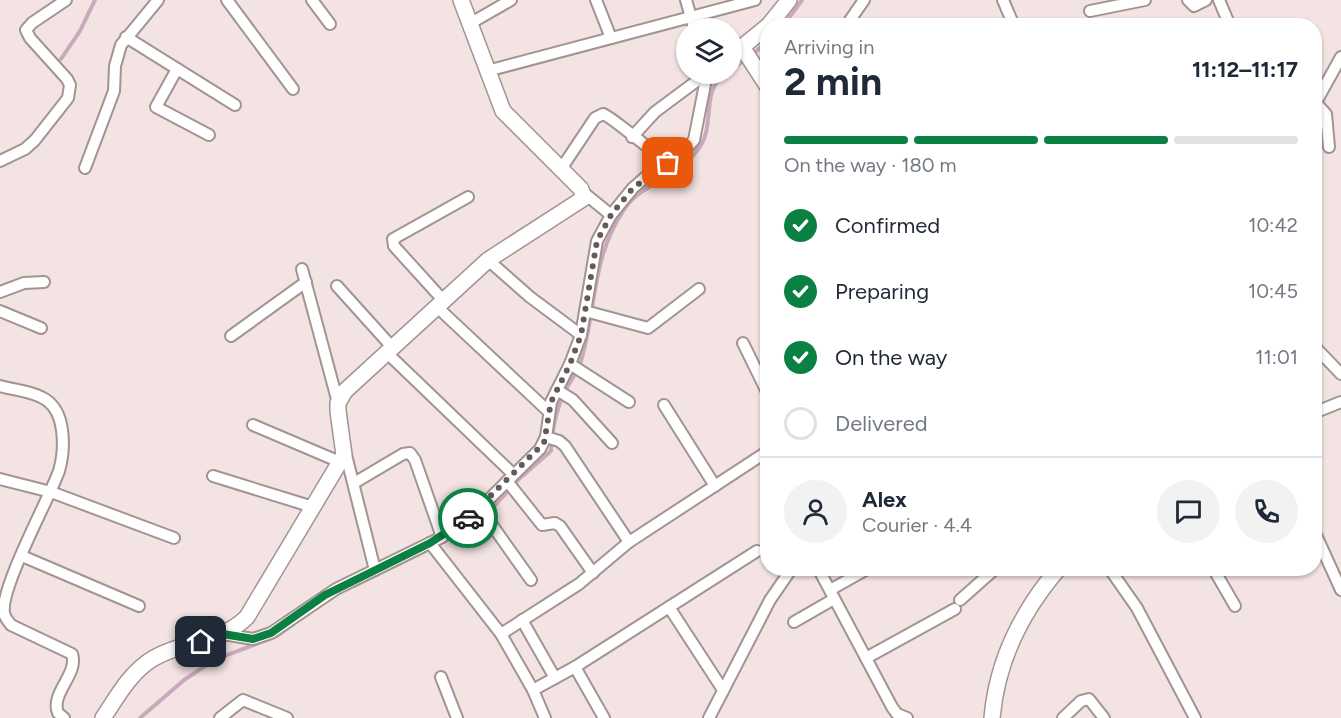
<!DOCTYPE html>
<meta charset="utf-8">
<style>
body{margin:0;font-family:Figtree,sans-serif;background:#f2f2f3;color:#1f2937;height:100vh;display:flex;flex-direction:column;font-size:22px;white-space:nowrap}
*{box-sizing:border-box;margin:0}
p{font-size:20px;color:#747a83}
.icon{flex:none;width:33px;height:33px;fill:none;stroke:currentColor;stroke-width:2;stroke-linecap:round;stroke-linejoin:round}
.map{position:relative;flex:1;overflow:hidden}
.side{position:absolute;left:760px;top:18px;width:562px;height:558px;display:flex;flex-direction:column;background:#fff;border-radius:24px;box-shadow:0 2px 4px #0004}
.side>*{flex:none}
.buttons{position:absolute;left:676px;top:18px;display:grid;gap:12px}
.buttons a{display:grid;place-items:center;width:66px;height:66px;border-radius:50%;background:#fff;box-shadow:0 2px 4px #0004;font-size:30px}
.pin{position:absolute;display:grid;place-items:center;width:51px;height:51px;color:#fff;margin:-26px;border-radius:12px;box-shadow:0 3px 9px #0006}
.courier{position:absolute;display:grid;place-items:center;width:60px;height:60px;margin:-30px;border:4px solid #0b8043;border-radius:50%;background:#fff;color:#222;box-shadow:0 2px 8px #0007}
.headline em{font-style:normal;font-weight:700}
.headline div{display:flex;flex-direction:column-reverse}
.headline{display:flex;align-items:center;justify-content:space-between;height:102px;padding:0 24px}
h1{font-size:39px;font-weight:700;line-height:45px}
.bar{display:grid;grid-template-columns:repeat(4,1fr);gap:9px 6px;align-content:center;height:72px;padding:0 24px}
.bar i{height:8px;border-radius:4px;background:#e0e1e3}
.bar .current{background:#0b8043}
.bar p{grid-column:span 4}
.line{display:flex;align-items:center;gap:15px;padding:0 24px;border-top:2px solid #e0e1e3}
.line div{flex:1}
.round{display:grid;place-items:center;flex:none;width:63px;height:63px;border-radius:32px;background:#f2f2f3}
ol{padding:0 24px;list-style:none}
li{display:flex;align-items:center;gap:18px;height:66px}
li p{margin-inline-start:auto}
li .icon{padding:6px;border-radius:50%;background:#0b8043;color:#fff;stroke-width:4}
li:last-child{color:#747a83}
li i{width:33px;height:33px;border:3px solid #e0e1e3;border-radius:50%}
.map>svg:first-child{display:block}
</style>
<div class="map">
<svg width="1341" height="718" viewBox="0 0 1341 718">
<rect width="100%" height="100%" fill="#f3e3e2"/>
<g fill="none" stroke-linecap="round" stroke-linejoin="round">
<!-- stream -->
<g stroke="#c9aabc" stroke-width="4">
<path d="M783 26 802 0"/>
<path d="M753 54 768 41"/>
<path d="M61 59 80 31 95 0"/>
<path d="M732 69 747 58"/>
<path d="M354 586 436 546 485 516 520 478 551 451C552 428 556 409 566 389 571 380 578 371 581 361 597 307 591 257 625 208 641 185 681 174 699 148 716 125 700 91 725 74"/>
<path d="M140 718 184 680 214 660 277 636 306 615"/>
</g>
<!-- street casing -->
<g stroke="#a29492" stroke-width="14">
<g id="street">
<path d="M227 0 293 89"/>
<path d="M312 0 330 24"/>
<path d="M596 0 611 38"/>
<path d="M686 0 694 28"/>
<path d="M1003 0 1014 26"/>
<path d="M1188 0 1194 6 1206 0"/>
<path d="M1219 0 1230 26"/>
<path d="M1090 11 1145 0"/>
<path d="M471 23 511 0"/>
<path d="M846 26 864 0"/>
<path d="M126 37 235 105"/>
<path d="M732 54 742 47"/>
<path d="M177 69 156 107 209 135"/>
<path d="M487 71 755 0"/>
<path d="M1316 102 1341 57"/>
<path d="M1316 103 1326 114 1329 147"/>
<path d="M632 137 655 112 706 74"/>
<path d="M0 161 25 149 35 140 68 98 70 85 67 79 30 38 26 30 32 23 66 0"/>
<path d="M85 168 114 91 115 66 121 45 158 0"/>
<path d="M561 169 595 118 603 114C609 115 657 155 668 163"/>
<path d="M584 193 611 215"/>
<path d="M488 260 530 297 581 335"/>
<path d="M302 269 338 403"/>
<path d="M337 286 392 347"/>
<path d="M0 292 24 283 44 282"/>
<path d="M443 300 394 246 393 239 468 197"/>
<path d="M436 306 548 411"/>
<path d="M0 311 41 328"/>
<path d="M585 311 648 328 699 289"/>
<path d="M231 336 306 282"/>
<path d="M743 343 768 394"/>
<path d="M1316 348 1341 374"/>
<path d="M386 352 513 474"/>
<path d="M570 364 629 402"/>
<path d="M0 386C31 394 57 392 62 430 64 445 63 457 59 471 48 501 0 588 4 613 5 618 8 621 11 625L72 654C79 674 50 693 58 713L64 718"/>
<path d="M557 390 573 400 612 443"/>
<path d="M664 405 715 486"/>
<path d="M1316 412 1341 402"/>
<path d="M253 425 340 462"/>
<path d="M546 437 559 441 565 446 629 542"/>
<path d="M345 451 375 570"/>
<path d="M213 476 313 507"/>
<path d="M0 479 51 492 174 538"/>
<path d="M507 481 542 525 555 523 560 526 593 573"/>
<path d="M354 483 403 454 410 453 415 460 442 537"/>
<path d="M480 508 531 580"/>
<path d="M1316 535 1341 590"/>
<path d="M430 543 501 634 533 690 545 718"/>
<path d="M22 556 139 606"/>
<path d="M818 568 892 707 897 714 907 718"/>
<path d="M1109 568 1137 608 1195 718"/>
<path d="M1213 568 1235 606"/>
<path d="M830 590 869 568"/>
<path d="M960 600 996 568"/>
<path d="M669 607 723 690"/>
<path d="M522 620 555 678"/>
<path d="M794 622 834 599"/>
<path d="M223 634 253 639 271 633 336 589 442 537 480 508 540 449 546 437 551 402 570 364 581 335 597 241 611 215 633 188 650 173 681 155 694 140 707 74"/>
<path d="M501 634 579 584 629 542 768 451"/>
<path d="M866 658 955 609"/>
<path d="M575 667 604 718"/>
<path d="M441 677 457 718"/>
<path d="M533 690 575 667 757 551"/>
<path d="M220 718 243 700 287 718"/>
<path d="M709 718 770 600 792 568"/>
<path d="M1063 718 1081 701 1089 699 1104 718"/>
</g>
</g>
<!-- secondary casing -->
<g stroke="#a29492" stroke-width="18">
<g id="secondary">
<path d="M768 87 742 47 769 25 789 0"/>
<path d="M103 718C117 697 131 671 154 658 185 640 221 643 247 617L344 455 338 411V403L345 391 488 260 584 198 581 189 503 111 461 0"/>
<path d="M992 718C997 660 1021 612 1059 568"/>
</g>
</g>
<!-- street -->
<use href="#street" stroke="#fff" stroke-width="10"/>
<!-- secondary -->
<use href="#secondary" stroke="#fff" stroke-width="15"/>
</g>
<g fill="none" stroke-linecap="round" stroke-linejoin="round">
<!-- done -->
<path stroke="#635a5a" stroke-width="6" stroke-dasharray="0 10.8" d="M468 518 544 443 551 402 570 364 581 335 597 241 611 215 633 188 668 163"/>
<!-- route -->
<path stroke="#0b8043" stroke-width="8" d="M201 642 223 634 253 639 271 633 325 595 430 543 468 518"/>
</g>
</svg>
<div class="buttons">
<a><svg class="icon" aria-label="layers" viewBox="0 0 24 24"><path d="M12 4l9 5-9 5-9-5zM3 14l9 5 9-5"/></svg></a>
</div>
<div class="pin" style="left:668px;top:163px;background:#ea580c"><svg class="icon" aria-label="bag" viewBox="0 0 24 24"><path d="M5 8h14l-1 12H6zM9 8a3 3 0 0 1 6 0"/></svg></div>
<div class="pin" style="left:201px;top:642px;background:#1f2937"><svg class="icon" aria-label="home" viewBox="0 0 24 24"><path d="M3 11l9-7 9 7M6 9v11h12V9"/></svg></div>
<div class="courier" style="left:468px;top:518px"><svg class="icon" aria-label="car" viewBox="0 0 24 24"><path d="M5 17H2v-5l4-1 3-4h7l3 4 3 1v5h-3M9 17h6M6 11h13"/><circle cx="7" cy="17" r="2"/><circle cx="17" cy="17" r="2"/></svg></div>
<section class="side">
<div class="headline"><div><h1>2 min</h1><p>Arriving in</p></div><em>11:12–11:17</em></div>
<div class="bar"><i class="current"></i><i class="current"></i><i class="current"></i><i></i><p>On the way · 180 m</p></div>
<ol>
<li><svg class="icon" aria-label="check" viewBox="0 0 24 24"><path d="M5 12l5 5 9-10"/></svg>Confirmed<p>10:42</p></li>
<li><svg class="icon" aria-label="check" viewBox="0 0 24 24"><path d="M5 12l5 5 9-10"/></svg>Preparing<p>10:45</p></li>
<li><svg class="icon" aria-label="check" viewBox="0 0 24 24"><path d="M5 12l5 5 9-10"/></svg>On the way<p>11:01</p></li>
<li><i></i>Delivered</li>
</ol>
<div class="line" style="height:108px"><a class="round"><svg class="icon" aria-label="person" viewBox="0 0 24 24"><circle cx="12" cy="8" r="4"/><path d="M4 21q1-7 8-7t8 7"/></svg></a><div><b>Alex</b><p>Courier · 4.4</p></div><a class="round"><svg class="icon" aria-label="chat" viewBox="0 0 24 24"><path d="M4 5h16v11H9l-5 4z"/></svg></a><a class="round"><svg class="icon" aria-label="phone" viewBox="0 0 24 24"><path d="M5 4h4l2 5-3 2q2 4 5 5l2-3 5 2v4C11 20 4 13 5 4z"/></svg></a></div>
</section>
</div>
